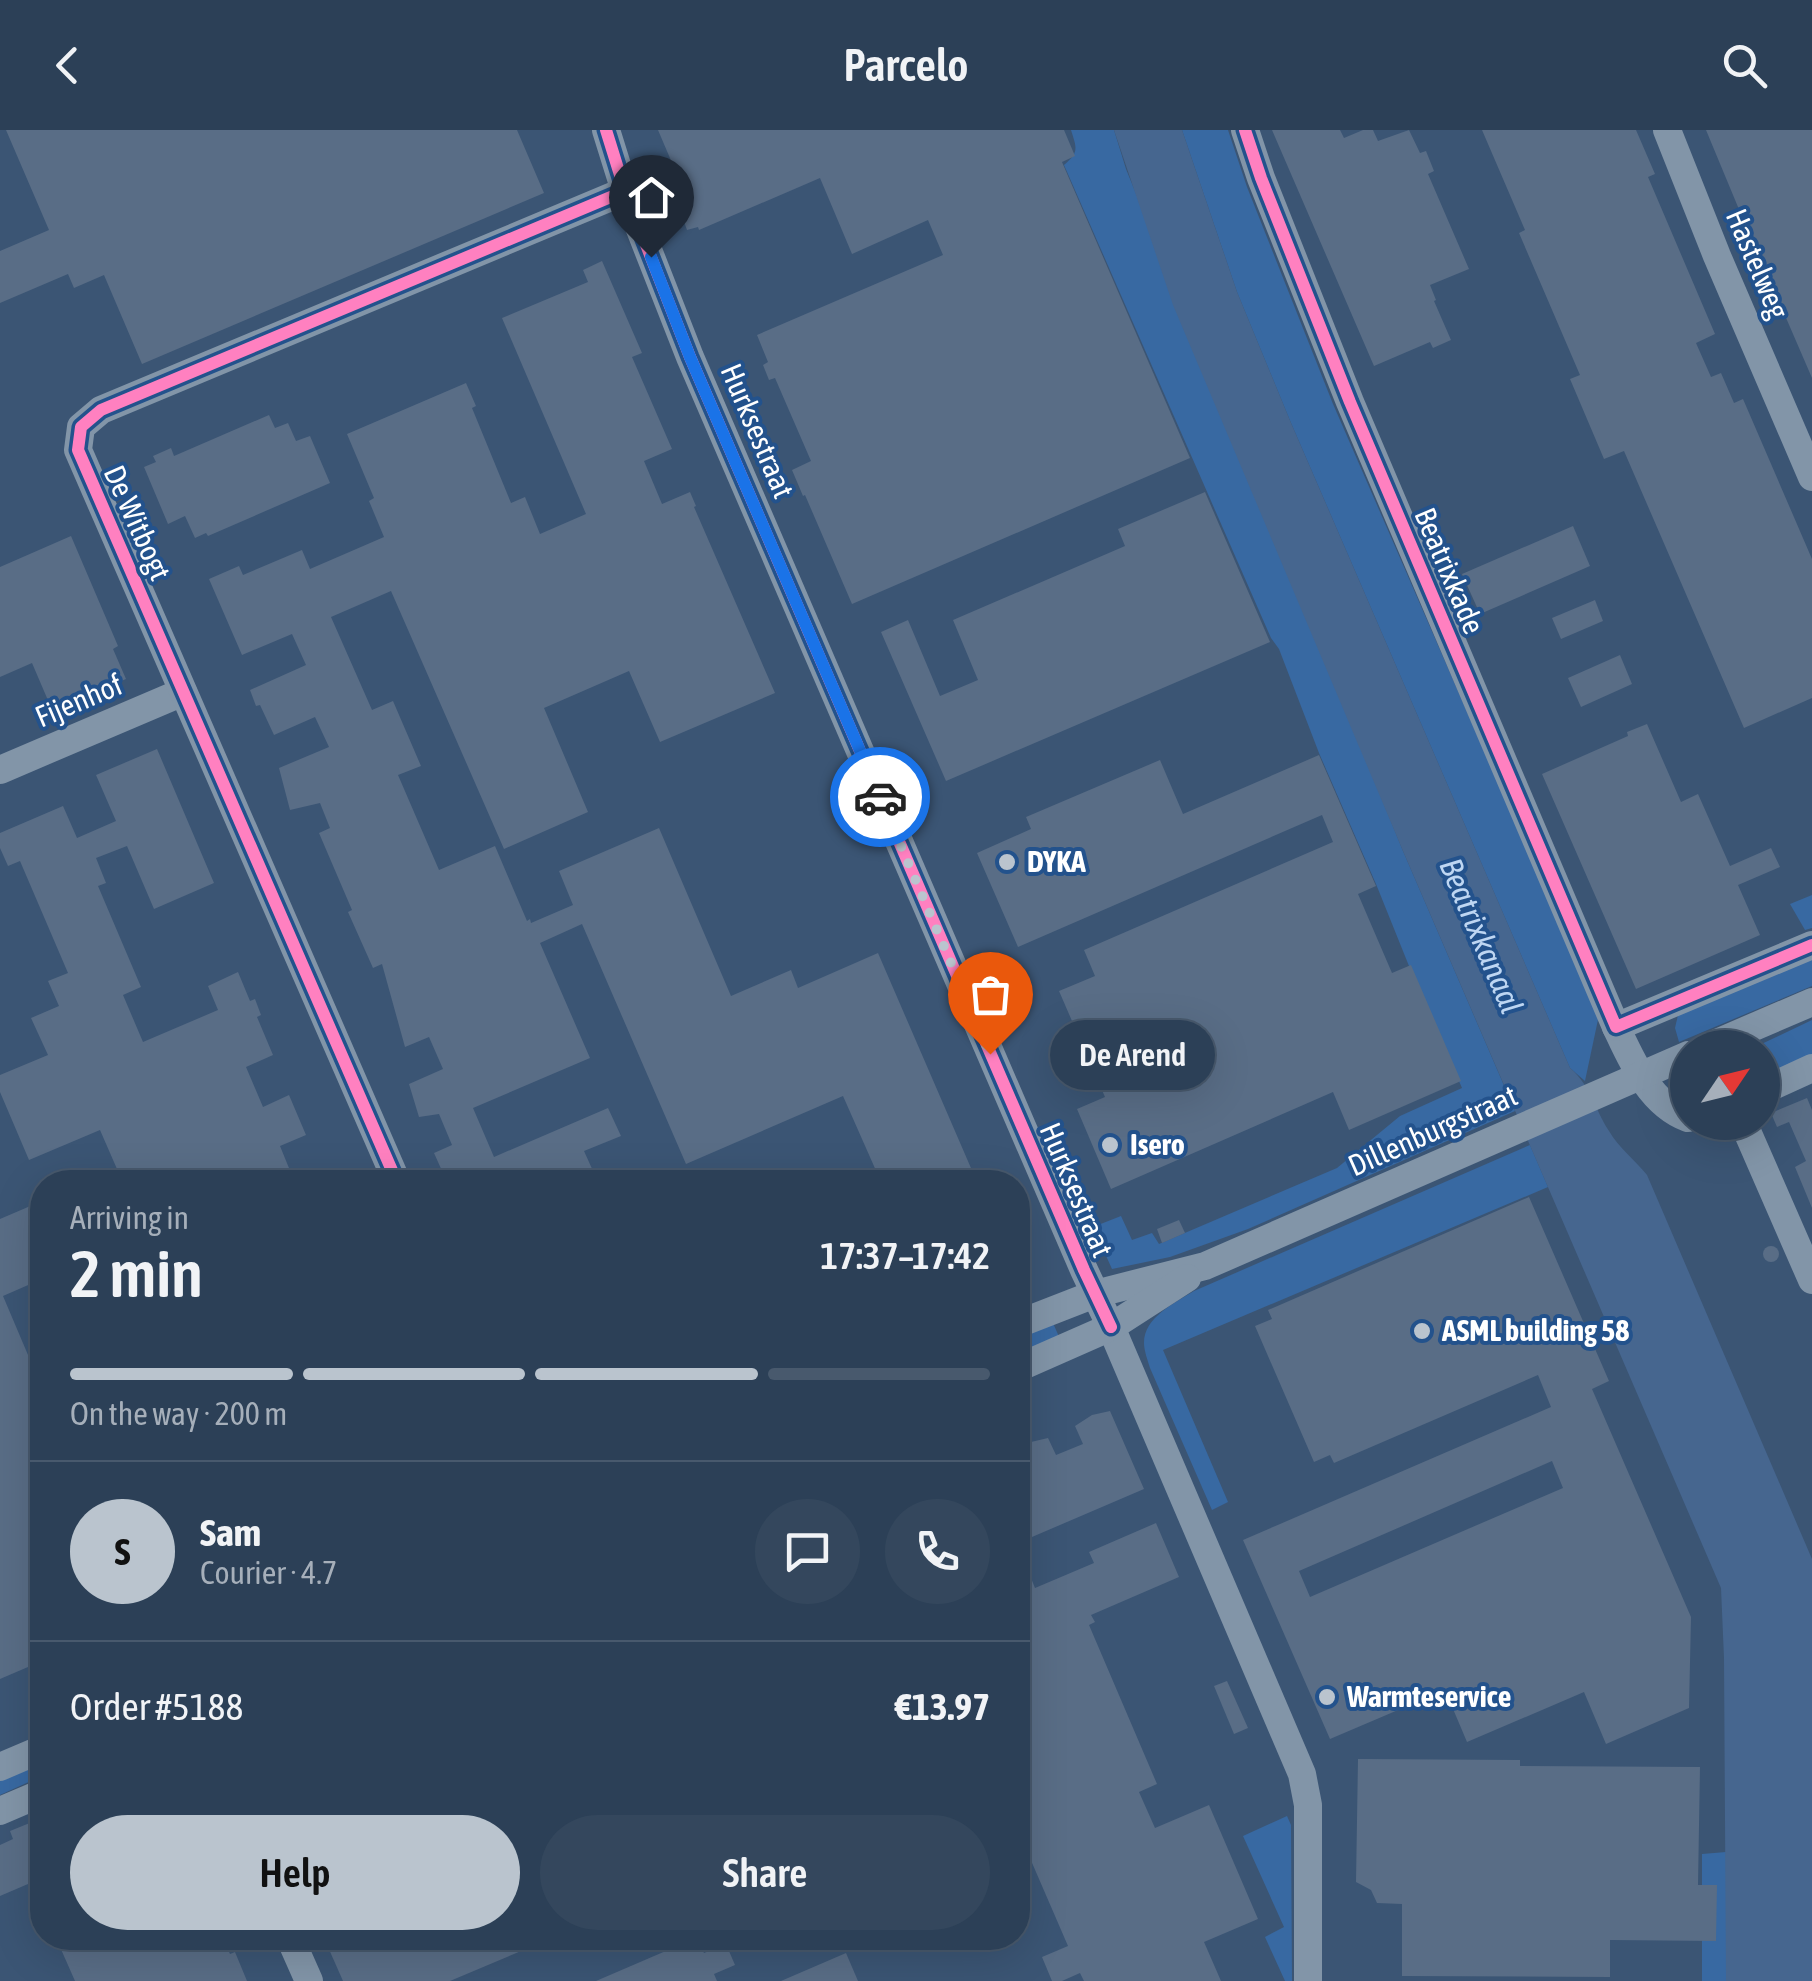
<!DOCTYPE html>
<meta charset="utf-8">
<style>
body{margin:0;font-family:"Asap Condensed",sans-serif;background:#34475d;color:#f1f3f6;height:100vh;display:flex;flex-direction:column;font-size:38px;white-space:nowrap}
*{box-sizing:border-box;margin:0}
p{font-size:32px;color:#a6afba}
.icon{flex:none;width:55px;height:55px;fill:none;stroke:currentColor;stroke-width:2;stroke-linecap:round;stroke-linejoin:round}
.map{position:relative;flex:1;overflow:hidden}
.side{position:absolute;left:30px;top:1040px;width:1000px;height:780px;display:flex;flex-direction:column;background:#2c4057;border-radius:40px;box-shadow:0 10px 40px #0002,0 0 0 2px #48596d}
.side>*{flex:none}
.needle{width:65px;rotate:55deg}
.fabs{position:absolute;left:1670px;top:900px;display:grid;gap:20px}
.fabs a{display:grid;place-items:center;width:110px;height:110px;border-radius:50%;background:#2c4057;box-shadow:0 10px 40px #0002,0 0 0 2px #48596d;font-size:50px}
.pin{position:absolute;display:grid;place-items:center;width:85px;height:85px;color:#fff;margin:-102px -42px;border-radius:50% 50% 50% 0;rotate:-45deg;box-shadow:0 0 10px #0007}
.pin .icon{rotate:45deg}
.courier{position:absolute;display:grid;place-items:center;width:100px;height:100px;margin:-50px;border:8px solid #1a73e8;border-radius:50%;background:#fff;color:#222;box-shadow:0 2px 12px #0007}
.bubble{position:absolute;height:70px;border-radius:35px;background:#2c4057;box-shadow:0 10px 40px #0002,0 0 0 2px #48596d;font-size:32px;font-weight:600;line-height:70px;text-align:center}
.overview em{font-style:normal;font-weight:600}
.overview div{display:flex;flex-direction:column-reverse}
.overview{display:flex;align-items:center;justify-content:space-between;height:170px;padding:0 40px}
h1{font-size:65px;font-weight:600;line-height:75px}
.bar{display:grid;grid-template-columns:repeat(4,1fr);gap:15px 10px;align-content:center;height:120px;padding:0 40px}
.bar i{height:12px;border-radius:8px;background:#48596d}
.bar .current{background:#bac4ce}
.bar p{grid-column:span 4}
.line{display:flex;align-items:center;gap:25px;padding:0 40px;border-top:2px solid #48596d}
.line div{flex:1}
.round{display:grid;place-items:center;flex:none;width:105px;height:105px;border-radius:52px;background:#34475d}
.cta{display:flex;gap:20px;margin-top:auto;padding:20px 40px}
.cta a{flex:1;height:115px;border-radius:60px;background:#bac4ce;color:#111;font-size:40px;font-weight:600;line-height:115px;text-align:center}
.cta a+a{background:#34475d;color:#f1f3f6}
header{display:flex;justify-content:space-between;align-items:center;height:130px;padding:0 40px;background:#2c4057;font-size:45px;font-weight:600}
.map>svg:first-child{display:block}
</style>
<header><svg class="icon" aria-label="back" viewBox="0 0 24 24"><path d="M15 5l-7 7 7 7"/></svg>Parcelo<svg class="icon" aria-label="search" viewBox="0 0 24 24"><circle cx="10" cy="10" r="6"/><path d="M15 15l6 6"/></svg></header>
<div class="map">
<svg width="1812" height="1851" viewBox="0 0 1812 1851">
<rect width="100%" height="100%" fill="#3b5574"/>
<!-- green -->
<g fill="#3869a2">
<path d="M1071 0H1114L1126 39 1403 721 1515 981 1248 1099 1170 1127 1112 1139 1093 1097 1121 1086 1132 1110 1152 1103 1159 1114 1337 1038 1400 986 1462 958 1409 836 1376 754 1319 623 1279 519 1271 508 1064 35C1079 22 1077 19 1071 0Z"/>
<path d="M1182 0H1228L1247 57 1333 274 1599 885 1585 951 1570 938 1291 293 1237 162Z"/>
<path d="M1812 765V798L1805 800 1790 774Z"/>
<path d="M1812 826V856L1679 912 1675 898 1678 885Z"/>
<path d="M1812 890V926L1763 952 1762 918H1753Z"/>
<path d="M1530 1015 1548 1057 1163 1220 1228 1372 1212 1380 1150 1238C1148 1231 1144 1221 1144 1213 1144 1187 1175 1173 1194 1161Z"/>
<path d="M1053 1193 1060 1209 1018 1226V1208Z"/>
<path d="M42 1629V1646L0 1665V1647Z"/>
<path d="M1287 1686 1291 1695 1292 1851H1285L1265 1807 1284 1797 1243 1706Z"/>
<path d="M1726 1722V1851H1702V1724Z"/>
</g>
<!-- water -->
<path fill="#46668f" d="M1114 0H1182L1237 162 1291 293 1570 938C1592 957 1594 978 1609 1001 1619 1018 1635 1030 1647 1045L1812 1429V1851H1726L1724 1528 1721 1458 1403 721 1173 175Z"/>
<!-- building -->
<g fill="#596d86" fill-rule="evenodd">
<path d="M6 0H517L544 63 142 234 104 145 74 158 68 144 0 173V121L49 100Z"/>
<path d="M658 0H1064L1075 26 1062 32 1190 328 852 474 805 365 803 366 792 340 811 331 775 248 769 250 763 235 768 232 757 205 943 125 928 90 852 124 820 48 699 100 698 97 687 100 672 58 681 54Z"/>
<path d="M1272 0H1340L1344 8 1363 0H1373L1378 11 1409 0 1420 23 1426 21 1434 41 1428 44 1469 139 1430 155 1436 170 1434 171 1451 210 1433 218 1430 212 1374 236Z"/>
<path d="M1482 0H1636L1655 44 1648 47 1715 204 1696 213 1711 247 1721 243 1734 273 1743 269 1812 429V568L1744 598 1624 321 1604 329 1570 249 1580 245 1519 103 1525 100Z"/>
<path d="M1706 0H1812V248L1761 130 1763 129 1741 79 1739 80 1738 77Z"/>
<path d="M602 131 642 223 632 227 672 319 644 331 662 374 690 362 696 376 694 377 775 563 660 612 629 541 544 578 588 682 504 719 391 461 331 487 372 580 393 571 421 636 398 645 439 740 495 716 527 791 530 789 531 793 573 775 559 741 659 698 731 866 791 840 798 858 878 823 977 1052H881L843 966 686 1034 582 794 540 813 590 928 473 978 494 1027 608 978 621 1006 584 1021 598 1052H447L434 1023 452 1015 439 984 419 987 409 954 443 939 429 907 405 917 382 834 373 838 348 782 352 780 319 703 330 698 320 673 290 680 279 638 329 617 315 587 274 605 260 575 256 576 250 560 306 535 292 504 242 525 209 449 239 436 243 445 302 420 310 439 384 407 369 371 374 368 347 304 466 253 476 276 472 278 511 373 525 367 540 404 586 384 502 188 588 152 583 140Z"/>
<path d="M269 285 275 298 288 293 296 311 310 306 330 353 208 406 206 403 195 408 185 386 168 394 144 337 156 332 153 326 171 318 174 326Z"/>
<path d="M1205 362 1270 512 946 651 881 502 908 490 940 566 978 550 953 490 1125 416 1118 399Z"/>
<path d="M1573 396 1590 436 1480 484 1462 444Z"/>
<path d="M71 406 118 516 113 519 126 549 86 566 84 561 50 575 32 533 0 547V437Z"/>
<path d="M1595 470 1603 491 1561 509 1552 488Z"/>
<path d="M1620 525 1632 554 1581 577 1568 548Z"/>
<path d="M1647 594 1681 672 1698 664 1730 736 1771 718 1780 737 1738 755 1760 805 1636 859 1542 644 1628 606 1627 602Z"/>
<path d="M157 619 214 753 154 779 127 716 96 728 106 753 98 756 141 857 123 865 143 912 218 880 208 856 238 842 250 871 255 869 261 885 257 887 273 925 246 937 263 977 289 965 306 1005 280 1016 291 1043 268 1052H85L117 1039 100 1000 29 1030 0 962V945L48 925 31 888 59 876 48 851 68 843 20 731 8 736 0 718V703L63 676 77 708 116 691 96 645Z"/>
<path d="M1319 625 1376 756 1358 764 1392 843 1411 835 1461 951 1349 1000 1333 962 1111 1059 1077 979 1105 967 1059 861 1095 846 1084 820 1333 712 1322 685 1018 817 977 723 1031 699 1026 687 1160 630 1183 684Z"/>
<path d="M1807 968 1812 980V1078L1795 1037 1806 1031 1789 992 1777 997 1771 983Z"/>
<path d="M1529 1067 1609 1251 1592 1259 1691 1487 1689 1578 1606 1614 1584 1562 1467 1612 1445 1560 1330 1609 1243 1410 1551 1277 1538 1245 1334 1333 1330 1325 1314 1332 1255 1196 1272 1189 1268 1180ZM1552 1331 1563 1358 1310 1467 1299 1441Z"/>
<path d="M42 1071V1149L3 1166 42 1258V1531L0 1549V1089Z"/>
<path d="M1179 1090 1185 1103 1162 1113 1157 1099Z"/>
<circle cx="1771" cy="1124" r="8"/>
<path d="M1110 1281 1144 1359 1018 1413V1320L1031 1312 1048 1308 1056 1325 1083 1314 1075 1296 1092 1285Z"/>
<path d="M1156 1393 1179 1447 1091 1485 1095 1492 1089 1495 1157 1654 1139 1662 1155 1698 1209 1675 1258 1789 1204 1812 1221 1851H1084L1080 1843 1062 1851H1052L1042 1827 1068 1816 1023 1712 1018 1714V1454L1031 1448 1035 1458 1094 1433 1089 1422Z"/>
<path d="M1227 1551 1248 1598 1234 1604 1214 1556Z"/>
<path d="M1358 1629 1520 1630V1636L1700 1637 1698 1755H1717L1716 1811 1610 1810V1847L1402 1846V1774L1377 1773 1371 1760 1356 1752Z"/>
<path d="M42 1688V1748L0 1766V1715L13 1709 10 1701Z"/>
<path d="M56 1808H223L230 1824 235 1822 247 1851H75Z"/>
<path d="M324 1808H552L450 1851H343Z"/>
<path d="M696 1808 704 1823 726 1814 735 1835 714 1844 717 1851H596Z"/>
<path d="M846 1823 858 1851H781Z"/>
</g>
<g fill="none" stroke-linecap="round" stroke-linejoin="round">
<!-- minor -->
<g stroke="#8295a8" stroke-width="28">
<path d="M606 0 625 61 690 227 1084 1140 1111 1197 1302 1644 1308 1675V1851"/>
<path d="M1245 0 1261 48 1350 272 1616 897C1632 931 1650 974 1688 988"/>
<path d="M1667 0 1717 126 1812 347"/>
<path d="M0 640 183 562"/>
<path d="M1616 897 1812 815"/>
<path d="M1705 918 1812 872"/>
<path d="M1762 961 1812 938"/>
<path d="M1743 992 1812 1150"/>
<path d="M397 1052 78 320 81 297 101 280 625 61"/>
<path d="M1018 1194 1095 1164 1205 1136 1688 925"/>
<path d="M1018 1238 1111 1197 1187 1148"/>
<path d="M0 1637 42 1619"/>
<path d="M0 1681 42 1663"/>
<path d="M290 1808 309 1851"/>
</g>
<!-- cycleway casing -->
<g stroke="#23528c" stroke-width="19">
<g id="cycleway">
<path d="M606 0 625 61 690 227 1084 1140 1111 1197"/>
<path d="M1245 0 1261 48 1350 272 1616 897 1812 815"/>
<path d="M397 1052 78 320 81 297 101 280 625 61"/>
</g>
</g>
<!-- cycleway -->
<use href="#cycleway" stroke="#ff80c0" stroke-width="12"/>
</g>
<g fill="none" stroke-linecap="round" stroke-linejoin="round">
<!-- done -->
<path stroke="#bac4ce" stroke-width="10" stroke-dasharray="0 18" d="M880 667 990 924"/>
<!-- route -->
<path stroke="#1a73e8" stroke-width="12" d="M651 127 690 227 880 667"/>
</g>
<!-- markers -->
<g fill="#bac4ce" stroke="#23528c" stroke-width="4">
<circle cx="1007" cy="732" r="10"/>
<circle cx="1110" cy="1015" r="10"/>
<circle cx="1422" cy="1201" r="10"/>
<circle cx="1327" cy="1567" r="10"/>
</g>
<g text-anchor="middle" stroke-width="8" stroke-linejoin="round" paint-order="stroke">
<!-- street labels -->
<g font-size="30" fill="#fff" stroke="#23528c">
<text transform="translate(1757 134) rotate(67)" y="10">Hastelweg</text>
<text transform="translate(757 301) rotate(67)" y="10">Hurksestraat</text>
<text transform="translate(137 393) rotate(66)" y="10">De Witbogt</text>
<text transform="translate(1449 441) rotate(67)" y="10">Beatrixkade</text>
<text transform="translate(79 571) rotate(-23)" y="10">Fijenhof</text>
<text transform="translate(1433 1001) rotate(-24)" y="10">Dillenburgstraat</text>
<text transform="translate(1076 1060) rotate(67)" y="10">Hurksestraat</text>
</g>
<!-- poi labels -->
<g font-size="30" font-weight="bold" fill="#fff" stroke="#23528c" text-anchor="start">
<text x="1027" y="742">DYKA</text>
<text x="1130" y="1025">Isero</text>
<text x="1442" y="1211">ASML building 58</text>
<text x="1347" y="1577">Warmteservice</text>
</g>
<!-- water labels -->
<g font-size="32" font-style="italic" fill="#bed6f2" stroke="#23528c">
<text transform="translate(1481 806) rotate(67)" y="11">Beatrixkanaal</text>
</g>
</g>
</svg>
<div class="fabs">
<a><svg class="needle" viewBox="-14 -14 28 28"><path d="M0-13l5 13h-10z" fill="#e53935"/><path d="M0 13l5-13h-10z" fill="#a6afba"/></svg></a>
</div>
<div class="pin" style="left:990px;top:924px;background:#ea580c"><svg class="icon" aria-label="bag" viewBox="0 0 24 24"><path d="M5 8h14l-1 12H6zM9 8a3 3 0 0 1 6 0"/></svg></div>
<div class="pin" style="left:651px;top:127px;background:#1f2937"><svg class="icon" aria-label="home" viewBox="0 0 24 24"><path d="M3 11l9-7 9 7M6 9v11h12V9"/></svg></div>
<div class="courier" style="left:880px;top:667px"><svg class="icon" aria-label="car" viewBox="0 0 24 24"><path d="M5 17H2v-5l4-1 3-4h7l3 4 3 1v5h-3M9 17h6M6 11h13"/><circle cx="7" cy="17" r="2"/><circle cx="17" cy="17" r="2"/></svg></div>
<div class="bubble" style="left:1050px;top:890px;width:165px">De Arend</div>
<section class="side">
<div class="overview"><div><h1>2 min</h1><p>Arriving in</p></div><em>17:37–17:42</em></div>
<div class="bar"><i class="current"></i><i class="current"></i><i class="current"></i><i></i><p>On the way · 200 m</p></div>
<div class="line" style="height:180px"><b class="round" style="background:#bac4ce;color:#111">S</b><div><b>Sam</b><p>Courier · 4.7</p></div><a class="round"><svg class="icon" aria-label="chat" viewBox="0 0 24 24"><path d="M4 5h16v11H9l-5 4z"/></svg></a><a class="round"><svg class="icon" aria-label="phone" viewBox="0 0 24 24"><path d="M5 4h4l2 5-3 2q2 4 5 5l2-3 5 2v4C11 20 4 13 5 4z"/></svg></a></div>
<div class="line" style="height:130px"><div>Order #5188</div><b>€13.97</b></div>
<div class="cta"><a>Help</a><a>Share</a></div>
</section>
</div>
